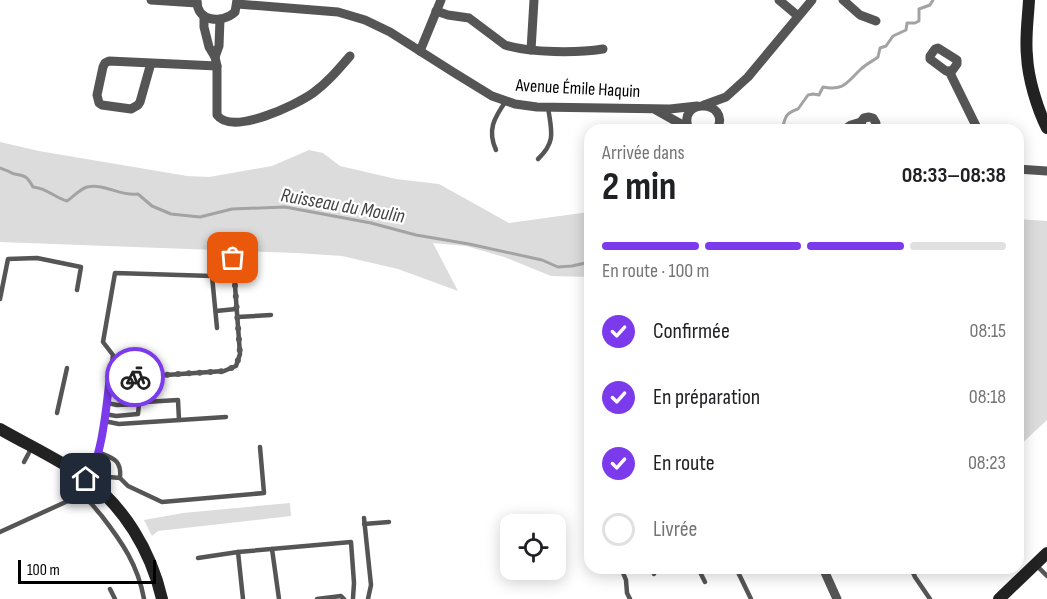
<!DOCTYPE html>
<html lang="fr">
<meta charset="utf-8">
<style>
body{margin:0;font-family:"Sofia Sans Condensed",sans-serif;background:#f6f6f6;color:#202124;height:100vh;display:flex;flex-direction:column;font-size:22px;white-space:nowrap}
*{box-sizing:border-box;margin:0}
p{font-size:20px;color:#757577}
.icon{flex:none;width:33px;height:33px;fill:none;stroke:currentColor;stroke-width:2;stroke-linecap:round;stroke-linejoin:round}
.map{position:relative;flex:1;overflow:hidden}
.drawer{position:absolute;left:584px;top:124px;width:440px;height:450px;display:flex;flex-direction:column;background:#fff;border-radius:18px;box-shadow:0 3px 15px #0003}
.drawer>*{flex:none}
.fabs{position:absolute;left:500px;top:514px;display:grid;gap:12px}
.fabs a{display:grid;place-items:center;width:66px;height:66px;border-radius:12px;background:#fff;box-shadow:0 3px 15px #0003;font-size:30px}
.scale{position:absolute;left:18px;bottom:15px;width:138px;box-sizing:border-box;padding-left:6px;border:3px solid #000;border-top:0;font-size:16px;line-height:21px;white-space:nowrap;color:#000;-webkit-text-stroke:4px #fff;paint-order:stroke}
.pin{position:absolute;display:grid;place-items:center;width:51px;height:51px;color:#fff;margin:-26px;border-radius:12px;box-shadow:0 3px 9px #0006}
.courier{position:absolute;display:grid;place-items:center;width:60px;height:60px;margin:-30px;border:4px solid #7c3aed;border-radius:50%;background:#fff;color:#222;box-shadow:0 2px 8px #0007}
.summary em{font-style:normal;font-weight:700}
.summary div{display:flex;flex-direction:column-reverse}
.summary{display:flex;align-items:center;justify-content:space-between;height:102px;padding:0 18px}
h1{font-size:39px;font-weight:700;line-height:45px}
.bar{display:grid;grid-template-columns:repeat(4,1fr);gap:9px 6px;align-content:center;height:72px;padding:0 18px}
.bar i{height:8px;border-radius:4px;background:#e0e0e0}
.bar .current{background:#7c3aed}
.bar p{grid-column:span 4}
ol{padding:0 18px;list-style:none}
li{display:flex;align-items:center;gap:18px;height:66px}
li p{margin-inline-start:auto}
li .icon{padding:6px;border-radius:50%;background:#7c3aed;color:#fff;stroke-width:4}
li:last-child{color:#757577}
li i{width:33px;height:33px;border:3px solid #e0e0e0;border-radius:50%}
.map>svg:first-child{display:block}
</style>
<div class="map">
<svg width="1047" height="599" viewBox="0 0 1047 599">
<rect width="100%" height="100%" fill="#fff"/>
<!-- green -->
<g fill="#dcdcdc">
<path d="M0 142 39 151 187 176 209 177 272 166 309 150 323 153 340 166 396 179 439 184 509 223 589 212V277L551 276 504 257 466 246 433 243 458 291 398 269 342 256 297 253 0 242Z"/>
<path d="M1017 219 1047 221V420L1017 448Z"/>
<path d="M290 503 291 516 158 531 152 536 144 520 183 513Z"/>
</g>
<g fill="none" stroke-linecap="round" stroke-linejoin="round">
<!-- stream -->
<g stroke="#a3a3a3" stroke-width="3">
<path d="M768 130 773 128 776 130"/>
<path d="M782 130C785 118 785 113 798 109L808 95 813 94 819 95 823 87C845 91 847 82 861 69 866 64 873 61 878 57L880 48 886 46 893 36 906 30 907 23H915L919 21V9L930 5 933 0"/>
<path d="M0 168C5 170 10 172 14 174 26 176 27 176 33 187 47 188 55 198 67 201 73 197 80 189 87 187 105 183 121 197 138 194L152 206 171 214 200 217 232 209 285 207 371 223 416 235 469 244 542 260 558 267 572 266 590 262"/>
</g>
<!-- lane -->
<g stroke="#555" stroke-width="4.5">
<path d="M496 150C487 130 494 118 506 101"/>
<path d="M538 159C557 141 551 130 548 107"/>
<path d="M0 299 8 259 37 258 81 267 77 290"/>
<path d="M216 311 236 309"/>
<path d="M237 317 271 315"/>
<path d="M110 376 123 378 224 371 236 366 240 354 233 258"/>
<path d="M139 404 145 402 178 400 179 420"/>
<path d="M57 413 67 368"/>
<path d="M105 414 116 416 138 414 139 404 117 405 107 403"/>
<path d="M104 421 119 424 226 417"/>
<path d="M24 462 32 447"/>
<path d="M93 467 109 477 120 478C122 460 113 458 98 452"/>
<path d="M88 477C103 460 110 380 113 355L103 342 115 273 212 276 217 328"/>
<path d="M120 478 128 486 162 502 264 493 260 447"/>
<path d="M364 518 371 585 368 599"/>
<path d="M364 524 389 522"/>
<path d="M0 532 70 500C74 499 80 497 84 498 91 501 96 510 101 515 122 542 138 565 144 599"/>
<path d="M272 549 279 599"/>
<path d="M238 552 243 599"/>
<path d="M198 558 238 552 351 542 354 583 353 598"/>
<path d="M1036 565 1047 576"/>
<path d="M621 568 626 580 627 593 630 599"/>
<path d="M651 568 654 574"/>
<path d="M698 568 705 582"/>
<path d="M736 568 751 599"/>
<path d="M911 568 915 577 930 599"/>
<path d="M110 589 115 599"/>
<path d="M317 599 341 596 344 599"/>
</g>
<!-- street -->
<g stroke="#555" stroke-width="9">
<path d="M151 0 197 3"/>
<path d="M197 0C196 22 222 24 235 12L237 0"/>
<path d="M779 0 798 16"/>
<path d="M843 0 860 15 876 21"/>
<path d="M237 4 338 12 365 20 390 32 453 72 492 96 515 104 537 107 670 109 697 106"/>
<path d="M436 11 448 15 469 18 505 45C531 53 577 53 603 49"/>
<path d="M204 16V27L209 47 215 57 217 66V115C232 136 296 105 313 93 327 83 338 70 350 56"/>
<path d="M938 48 957 60V64L952 71H946L930 59V56L935 49Z"/>
<path d="M531 50 534 0"/>
<path d="M420 51 441 0"/>
<path d="M215 57 219 46 220 19"/>
<path d="M151 63 140 102 138 105 131 109 102 105 99 103 97 95 103 67 105 63 109 61 217 66"/>
<path d="M949 71 978 130"/>
<path d="M704 105 726 97 748 77 812 0"/>
<path d="M656 110 688 128"/>
<path d="M689 130C675 97 732 99 717 130"/>
<path d="M844 130 851 125 861 122"/>
<path d="M867 130 862 127 861 122 864 118 869 117 873 118 876 123 875 127 870 130"/>
<path d="M1017 169 1047 171"/>
<path d="M823 568 837 599"/>
</g>
<!-- secondary -->
<g stroke="#222" stroke-width="12">
<path d="M1029 0C1028 19 1025 38 1027 56 1028 78 1037 108 1047 128"/>
<path d="M0 429C28 445 58 459 84 477 124 506 151 551 162 599"/>
<path d="M999 599 1047 553"/>
</g>
</g>
<g fill="none" stroke-linecap="round" stroke-linejoin="round">
<!-- done -->
<path stroke="#595959" stroke-width="6" stroke-dasharray="0 10.8" d="M135 377 224 371 236 366 240 354 233 258"/>
<!-- route -->
<path stroke="#7c3aed" stroke-width="8" d="M86 479C102 464 107 400 110 376L135 377"/>
</g>
<g text-anchor="middle" stroke-width="4.5" stroke-linejoin="round" paint-order="stroke">
<!-- street labels -->
<g font-size="18" fill="#000" stroke="#fff">
<text transform="translate(578 88) rotate(3)" y="6">Avenue Émile Haquin</text>
</g>
<!-- water labels -->
<g font-size="20" font-style="italic" fill="#444" stroke="#fff">
<text transform="translate(343 205) rotate(10)" y="7">Ruisseau du Moulin</text>
</g>
</g>
</svg>
<div class="fabs">
<a><svg class="icon" aria-label="locate" viewBox="0 0 24 24"><circle cx="12" cy="12" r="6"/><path d="M12 2v4M12 18v4M2 12h4M18 12h4"/></svg></a>
</div>
<div class="scale">100 m</div>
<div class="pin" style="left:233px;top:258px;background:#ea580c"><svg class="icon" aria-label="bag" viewBox="0 0 24 24"><path d="M5 8h14l-1 12H6zM9 8a3 3 0 0 1 6 0"/></svg></div>
<div class="pin" style="left:86px;top:479px;background:#1f2937"><svg class="icon" aria-label="home" viewBox="0 0 24 24"><path d="M3 11l9-7 9 7M6 9v11h12V9"/></svg></div>
<div class="courier" style="left:135px;top:377px"><svg class="icon" aria-label="bike" viewBox="0 0 24 24"><circle cx="6" cy="16" r="4"/><circle cx="18" cy="16" r="4"/><path d="M6 16l4-8h5l3 8M10 8l3 8H6M13 5h3"/></svg></div>
<section class="drawer">
<div class="summary"><div><h1>2 min</h1><p>Arrivée dans</p></div><em>08:33–08:38</em></div>
<div class="bar"><i class="current"></i><i class="current"></i><i class="current"></i><i></i><p>En route · 100 m</p></div>
<ol>
<li><svg class="icon" aria-label="check" viewBox="0 0 24 24"><path d="M5 12l5 5 9-10"/></svg>Confirmée<p>08:15</p></li>
<li><svg class="icon" aria-label="check" viewBox="0 0 24 24"><path d="M5 12l5 5 9-10"/></svg>En préparation<p>08:18</p></li>
<li><svg class="icon" aria-label="check" viewBox="0 0 24 24"><path d="M5 12l5 5 9-10"/></svg>En route<p>08:23</p></li>
<li><i></i>Livrée</li>
</ol>
</section>
</div>
